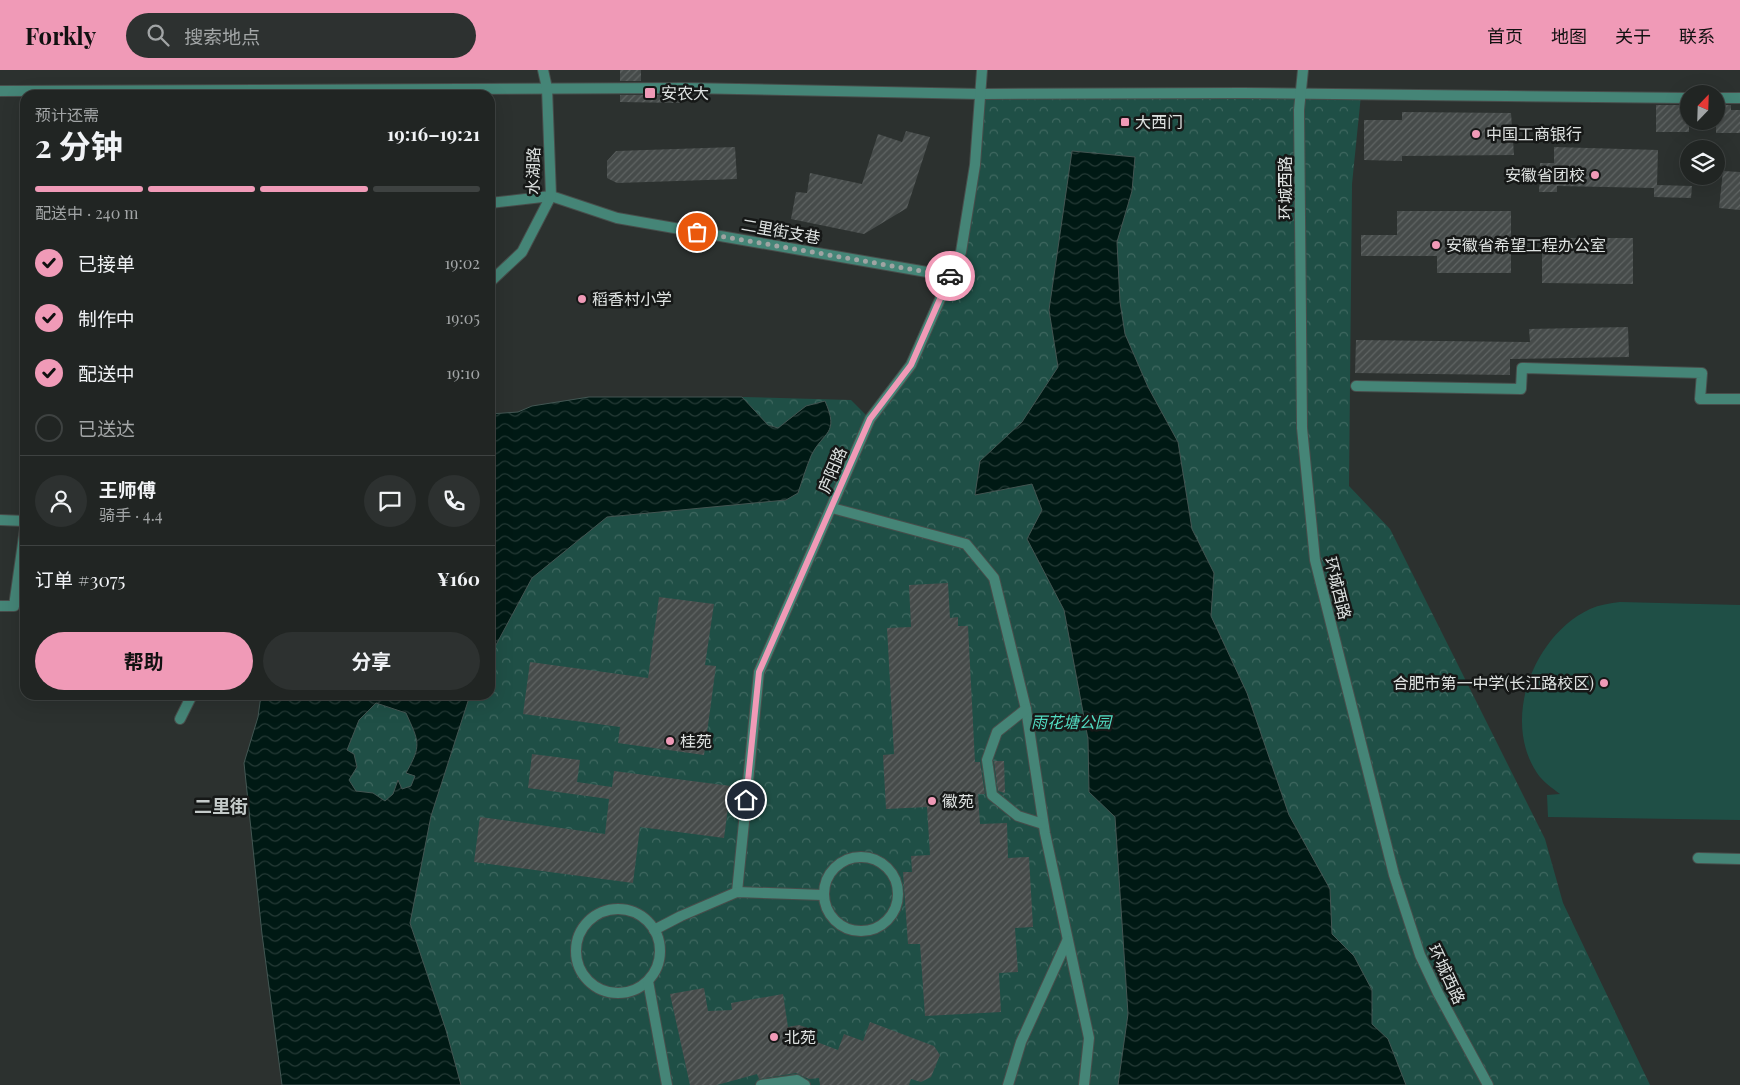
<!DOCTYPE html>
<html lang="zh">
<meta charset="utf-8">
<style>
body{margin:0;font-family:"Playfair Display","Noto Sans SC",serif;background:#2d3130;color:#f1f3f6;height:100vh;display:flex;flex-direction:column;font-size:19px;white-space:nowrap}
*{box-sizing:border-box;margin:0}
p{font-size:16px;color:#a2a5a6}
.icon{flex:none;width:28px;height:28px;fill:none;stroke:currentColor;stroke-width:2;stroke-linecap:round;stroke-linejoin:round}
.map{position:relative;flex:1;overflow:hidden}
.side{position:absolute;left:20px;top:20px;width:475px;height:610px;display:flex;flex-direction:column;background:#212523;border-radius:15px;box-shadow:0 5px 20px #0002,0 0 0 1px #3e4241}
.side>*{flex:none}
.needle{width:32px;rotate:23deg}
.fabs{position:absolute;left:1680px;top:15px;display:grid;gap:10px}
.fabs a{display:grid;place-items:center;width:45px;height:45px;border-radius:50%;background:#212523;box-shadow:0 5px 20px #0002,0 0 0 1px #3e4241;font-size:25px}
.pin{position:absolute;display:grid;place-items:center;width:42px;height:42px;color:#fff;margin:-21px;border:2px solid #fff;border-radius:50%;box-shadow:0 1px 5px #0007}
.courier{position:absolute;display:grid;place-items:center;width:50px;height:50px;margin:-25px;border:4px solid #f09ab7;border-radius:50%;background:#fff;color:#222;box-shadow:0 1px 6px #0007}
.headline em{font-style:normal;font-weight:700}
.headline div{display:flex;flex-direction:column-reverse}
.headline{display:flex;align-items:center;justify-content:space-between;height:85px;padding:0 15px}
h1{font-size:32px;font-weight:700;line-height:38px}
.bar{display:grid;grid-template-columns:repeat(4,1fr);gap:8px 5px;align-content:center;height:60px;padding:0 15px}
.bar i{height:6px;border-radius:4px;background:#3e4241}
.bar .selected{background:#f09ab7}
.bar p{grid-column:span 4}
.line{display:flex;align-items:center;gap:12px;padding:0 15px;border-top:1px solid #3e4241}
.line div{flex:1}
.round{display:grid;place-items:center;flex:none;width:52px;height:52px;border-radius:26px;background:#2d3130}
ol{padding:0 15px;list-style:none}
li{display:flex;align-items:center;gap:15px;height:55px}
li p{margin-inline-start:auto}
li .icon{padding:5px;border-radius:50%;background:#f09ab7;color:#111;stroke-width:4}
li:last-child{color:#a2a5a6}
li i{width:28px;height:28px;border:2px solid #3e4241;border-radius:50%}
.action{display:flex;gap:10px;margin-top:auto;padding:10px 15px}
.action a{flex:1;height:58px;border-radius:30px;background:#f09ab7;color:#111;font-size:20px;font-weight:700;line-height:58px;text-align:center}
.action a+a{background:#2d3130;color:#f1f3f6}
header{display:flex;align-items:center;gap:30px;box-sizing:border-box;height:70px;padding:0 25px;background:#f09ab7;color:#111}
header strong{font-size:24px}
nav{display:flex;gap:28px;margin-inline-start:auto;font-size:18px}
.search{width:350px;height:45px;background:#2d3130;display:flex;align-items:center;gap:12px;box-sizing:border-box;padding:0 18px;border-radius:28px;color:#a2a5a6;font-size:19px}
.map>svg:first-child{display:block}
</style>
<header>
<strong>Forkly</strong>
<div class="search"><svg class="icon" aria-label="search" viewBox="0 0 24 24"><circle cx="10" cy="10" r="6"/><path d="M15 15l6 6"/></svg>搜索地点</div>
<nav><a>首页</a><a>地图</a><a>关于</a><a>联系</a></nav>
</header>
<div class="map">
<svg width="1740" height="1015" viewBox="0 0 1740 1015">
<defs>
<pattern id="park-crowns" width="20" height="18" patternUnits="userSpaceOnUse" patternTransform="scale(1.25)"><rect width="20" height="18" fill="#1f4f46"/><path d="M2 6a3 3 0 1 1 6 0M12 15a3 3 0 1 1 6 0" fill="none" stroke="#3f6860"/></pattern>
<pattern id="water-waves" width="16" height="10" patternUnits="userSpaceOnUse" patternTransform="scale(1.25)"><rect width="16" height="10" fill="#001914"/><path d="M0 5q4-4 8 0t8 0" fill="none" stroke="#253a36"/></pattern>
<pattern id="building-hatch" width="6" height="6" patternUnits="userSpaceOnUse" patternTransform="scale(1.25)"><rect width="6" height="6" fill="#464b4a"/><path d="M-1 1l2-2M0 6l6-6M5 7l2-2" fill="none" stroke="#606564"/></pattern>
</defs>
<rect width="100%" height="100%" fill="#2c312f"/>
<!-- park -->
<path fill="url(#park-crowns)" d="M980 24 1361 25 1352 114 1349 416 1390 459 1545 769 1563 833 1650 1015H282L262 864 244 693 258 647 261 625H490V344L518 342 532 336 589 327H742L851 330 870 349 911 295 961 182Z"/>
<!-- garden -->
<path fill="#1f4f46" d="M1620 532 1740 535V750L1548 747 1547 725 1560 724C1551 717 1543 712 1537 703 1501 649 1534 565 1590 539 1599 535 1610 533 1620 532Z"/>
<!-- water -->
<g fill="url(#water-waves)" stroke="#435552" fill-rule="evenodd">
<path d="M1072 81 1135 87 1132 121 1117 172 1120 232 1125 264 1148 317 1178 372 1192 459 1214 503 1211 546 1247 623 1289 745 1330 819 1332 864 1354 886 1372 920V954L1388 969 1406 1015H1118L1128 944 1115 747 1089 722 1088 669 1064 540 1027 469 1042 440 1032 414 975 425 980 391 1022 352 1058 297 1049 240Z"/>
<path d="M589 327H742L768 355 778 358 806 336 825 331C840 365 823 361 811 386 806 398 802 411 798 423L786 430 607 447 532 508 490 586V344L518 342 532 336Z"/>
<path d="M261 625H470L431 746 410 853 446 960 461 1015H282L262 864 244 693 258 647ZM376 633 406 643C419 672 422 675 406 703L415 706 411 716 402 719 398 710 393 724 385 731 373 723 356 721 349 710 357 697 354 684 347 680 359 650Z"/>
</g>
<!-- building -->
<g fill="url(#building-hatch)">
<rect x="620" y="0" width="21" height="11"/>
<path d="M620 25H681L680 33 620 32Z"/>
<rect x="1656" y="35" width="33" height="27"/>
<path d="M1716 35H1731V40H1740V63H1716Z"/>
<path d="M1402 42 1511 43 1514 85 1402 86V91L1364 90V50H1402Z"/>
<path d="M906 61 930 67 907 138 864 164 791 149 796 122 807 123 810 103 862 114 878 64 902 72Z"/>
<path d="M735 77 737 109 617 113 607 108V91L616 81Z"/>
<path d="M1554 77 1658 80 1657 115 1692 116 1691 128 1654 127V118L1557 116V122H1539L1540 93H1554Z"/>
<path d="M1723 101 1740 102V140L1719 138Z"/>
<path d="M1397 141H1511V203H1437V186H1361V165H1397Z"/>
<path d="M1542 168H1633V214L1542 213Z"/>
<path d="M1628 257 1629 287 1510 289V305L1355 303 1356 270 1530 272 1529 259Z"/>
<path d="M948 513 950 548 958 547V556H968L975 692H980L985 724H978L980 754 1007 753 1008 788 1029 787 1033 857 1015 858 1018 902 999 903 1001 942 925 946 920 874H908L903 802H912L911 786 930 785 927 737 886 739 883 685 894 684 887 558 911 557 909 515Z"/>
<path d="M659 527 714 534 705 595 716 596 704 685 618 673 620 657 523 644 530 592 648 608Z"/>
<path d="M532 684 580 690 577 712 612 717 614 701 731 716 724 768 640 757 633 813 474 792 480 747 605 764 609 729 528 718Z"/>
<path d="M994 691H1004L1005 723 998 721Z"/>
<path d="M704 918 708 941 732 940 731 933 783 924 788 957 799 955 814 960 809 969 838 980 844 964 863 971 870 952 934 976 940 985 931 1007 921 1012 911 1009 909 1015H820L819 1008 809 1009 796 1003 759 1009 757 1004 717 1015H690L670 924Z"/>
</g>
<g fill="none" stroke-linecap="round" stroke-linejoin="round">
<!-- minor casing -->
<g stroke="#484d4b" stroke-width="12">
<g id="minor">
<path d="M0 21 685 18 980 24 1243 23 1689 28"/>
<path d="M1716 28H1740"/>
<path d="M490 133 551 126 617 148 950 206"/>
<path d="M490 212 522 182 551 126 547 18 543 0"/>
<path d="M1356 316 1521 319 1522 298 1702 303 1700 329H1740"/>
<path d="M832 438 966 474 994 508 1026 639 1045 763 1089 968 1084 1015"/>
<path d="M0 450 25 451"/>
<path d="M0 536H14L25 459"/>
<path d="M1026 639 997 662 987 690 992 725 1018 746 1043 754"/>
<path d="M180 649 192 625"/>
<circle cx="861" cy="824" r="37"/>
<path d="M1698 788 1740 789"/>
<path d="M737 822 759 602 870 349 911 295 961 182 975 95 982 0"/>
<circle cx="618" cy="881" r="42"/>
<path d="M654 860 681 846 737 822 823 825"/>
<path d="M648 911 667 1015"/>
<path d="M761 1015 797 1010 805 1015"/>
<path d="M1008 1015 1021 972 1067 871"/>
</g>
</g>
<!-- tertiary casing -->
<g stroke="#484d4b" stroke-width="12">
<path id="tertiary" d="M1303 0 1299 40 1302 358 1315 490 1394 805 1420 885 1438 923 1488 1015"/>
</g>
<!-- minor -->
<use href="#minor" stroke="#458577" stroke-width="10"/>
<!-- tertiary -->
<use href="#tertiary" stroke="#458577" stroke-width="10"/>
</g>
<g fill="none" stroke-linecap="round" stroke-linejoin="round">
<!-- done -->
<path stroke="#a0a4a3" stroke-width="5" stroke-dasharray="0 9" d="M697 162 950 206"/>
<!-- route -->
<path stroke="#f09ab7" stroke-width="6" d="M746 730 759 602 870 349 911 295 950 206"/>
</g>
<!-- markers -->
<g fill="#f09ab7" stroke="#161817" stroke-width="2">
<rect x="644" y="17" width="12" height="12" rx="2.5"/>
<rect x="1120" y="47" width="10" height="10" rx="2.5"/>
<circle cx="1476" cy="64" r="5"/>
<circle cx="1595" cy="105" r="5"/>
<circle cx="1436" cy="175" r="5"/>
<circle cx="582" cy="229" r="5"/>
<circle cx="1604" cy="613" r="5"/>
<circle cx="670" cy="671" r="5"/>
<circle cx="932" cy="731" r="5"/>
<circle cx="774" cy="967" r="5"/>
</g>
<g text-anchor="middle" stroke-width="5" stroke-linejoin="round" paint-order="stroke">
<!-- poi labels -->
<g font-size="16" fill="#dee2e1" stroke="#161817" text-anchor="start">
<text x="661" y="29">安农大</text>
<text x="1135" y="58">大西门</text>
<text x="1486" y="70">中国工商银行</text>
<text x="1585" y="111" text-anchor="end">安徽省团校</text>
<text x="1446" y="181">安徽省希望工程办公室</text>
<text x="592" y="235">稻香村小学</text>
<text x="1594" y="619" text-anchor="end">合肥市第一中学(长江路校区)</text>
<text x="680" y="677">桂苑</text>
<text x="942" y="737">徽苑</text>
<text x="784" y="973">北苑</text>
</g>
<!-- street labels -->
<g font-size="16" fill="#dee2e1" stroke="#161817">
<text transform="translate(533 101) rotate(-89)" y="6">水湖路</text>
<text transform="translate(1285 118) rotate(-90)" y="6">环城西路</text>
<text transform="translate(781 161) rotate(10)" y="6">二里街支巷</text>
<text transform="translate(832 400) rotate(-67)" y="6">庐阳路</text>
<text transform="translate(1338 518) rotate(76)" y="6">环城西路</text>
<text transform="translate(1447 904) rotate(65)" y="6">环城西路</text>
</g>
<!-- park labels -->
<g font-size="16" font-style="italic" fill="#52dcc2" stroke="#161817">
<text x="1071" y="658">雨花塘公园</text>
</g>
<!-- neighbourhood labels -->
<g font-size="18" font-weight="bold" fill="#c5cbca" stroke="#161817">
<text x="221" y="743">二里街</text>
</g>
</g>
</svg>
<div class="fabs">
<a><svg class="needle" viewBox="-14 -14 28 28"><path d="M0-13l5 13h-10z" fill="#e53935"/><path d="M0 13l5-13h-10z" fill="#a2a5a6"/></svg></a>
<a><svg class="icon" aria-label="layers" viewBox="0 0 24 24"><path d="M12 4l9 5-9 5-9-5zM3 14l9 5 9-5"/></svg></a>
</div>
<div class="pin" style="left:697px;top:162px;background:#ea580c"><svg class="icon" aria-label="bag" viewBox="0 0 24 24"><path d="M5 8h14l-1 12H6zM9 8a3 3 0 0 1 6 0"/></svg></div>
<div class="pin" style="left:746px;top:730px;background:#1f2937"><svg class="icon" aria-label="home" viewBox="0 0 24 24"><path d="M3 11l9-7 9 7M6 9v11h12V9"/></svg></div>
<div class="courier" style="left:950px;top:206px"><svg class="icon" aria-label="car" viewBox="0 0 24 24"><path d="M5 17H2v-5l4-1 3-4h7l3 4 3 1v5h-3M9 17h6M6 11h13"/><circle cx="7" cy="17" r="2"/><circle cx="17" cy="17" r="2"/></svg></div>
<section class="side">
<div class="headline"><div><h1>2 分钟</h1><p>预计还需</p></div><em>19:16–19:21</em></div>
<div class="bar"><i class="selected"></i><i class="selected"></i><i class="selected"></i><i></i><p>配送中 · 240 m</p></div>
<ol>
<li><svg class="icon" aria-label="check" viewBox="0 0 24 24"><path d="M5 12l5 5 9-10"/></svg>已接单<p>19:02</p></li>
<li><svg class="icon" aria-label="check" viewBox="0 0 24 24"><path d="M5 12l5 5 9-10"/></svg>制作中<p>19:05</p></li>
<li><svg class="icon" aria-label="check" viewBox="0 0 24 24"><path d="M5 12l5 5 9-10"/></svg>配送中<p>19:10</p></li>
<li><i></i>已送达</li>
</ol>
<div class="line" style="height:90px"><a class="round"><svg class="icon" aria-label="person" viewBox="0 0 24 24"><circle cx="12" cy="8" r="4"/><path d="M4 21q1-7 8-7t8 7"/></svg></a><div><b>王师傅</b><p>骑手 · 4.4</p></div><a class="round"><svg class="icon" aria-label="chat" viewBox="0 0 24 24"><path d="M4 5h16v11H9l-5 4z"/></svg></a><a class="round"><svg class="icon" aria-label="phone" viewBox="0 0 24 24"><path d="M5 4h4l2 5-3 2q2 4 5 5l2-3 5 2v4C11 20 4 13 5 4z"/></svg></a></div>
<div class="line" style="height:65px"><div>订单 #3075</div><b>¥160</b></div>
<div class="action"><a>帮助</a><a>分享</a></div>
</section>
</div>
